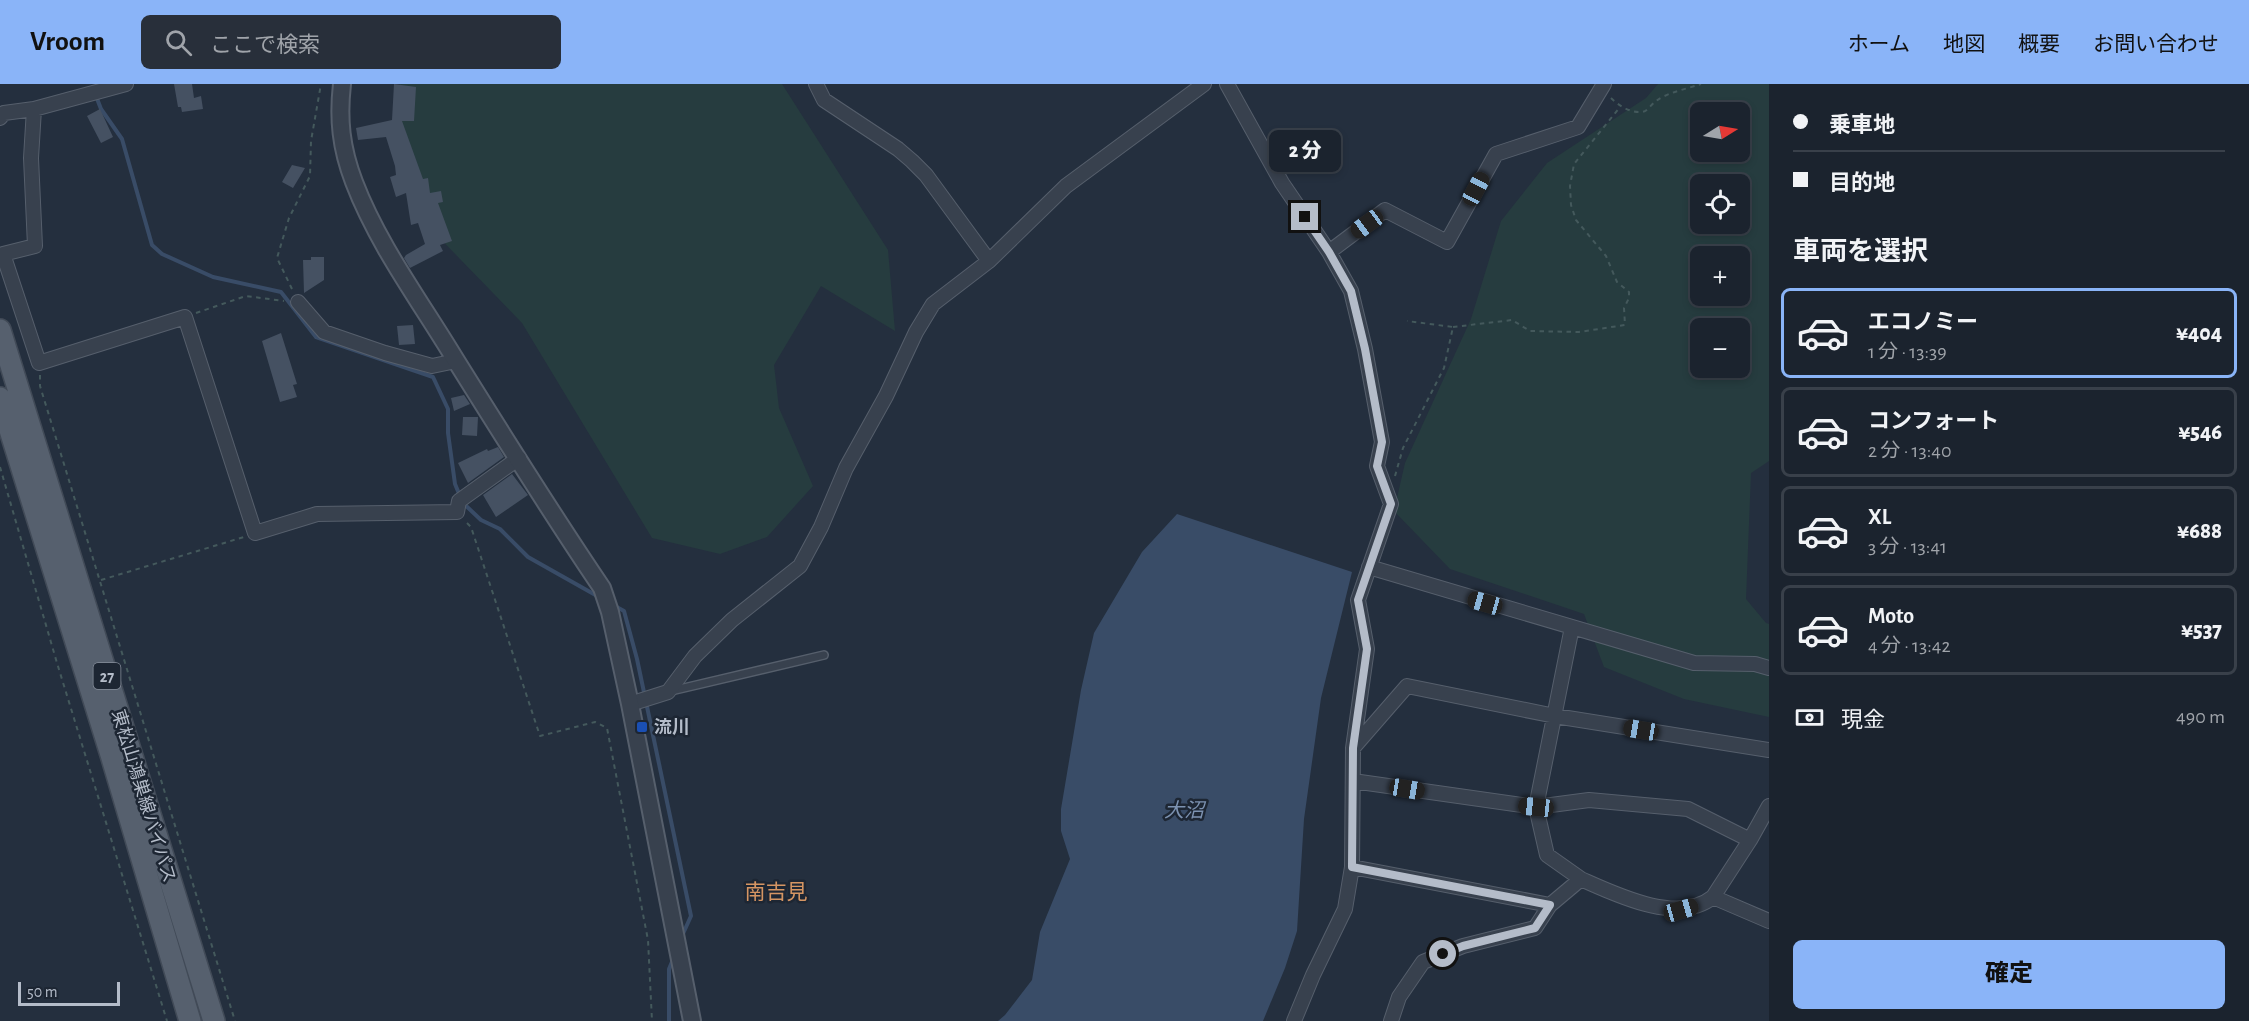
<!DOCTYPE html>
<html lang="ja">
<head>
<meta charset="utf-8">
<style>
  body { margin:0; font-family:"Alegreya Sans","Noto Sans JP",sans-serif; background:#282f3a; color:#f1f3f6; height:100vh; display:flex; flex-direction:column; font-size:22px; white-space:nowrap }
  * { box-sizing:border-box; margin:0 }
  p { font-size:20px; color:#a0a4aa }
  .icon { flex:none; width:33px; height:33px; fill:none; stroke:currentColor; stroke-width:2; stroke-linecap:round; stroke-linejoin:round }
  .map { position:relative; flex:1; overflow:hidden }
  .side { display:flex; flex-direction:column; background:#1b232e; width:480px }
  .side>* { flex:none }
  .top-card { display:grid; align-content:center; height:132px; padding:0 24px; background:#1b232e }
  .needle { width:39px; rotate:79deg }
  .controls { position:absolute; left:1690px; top:18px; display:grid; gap:12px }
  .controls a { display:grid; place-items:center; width:60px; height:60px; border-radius:9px; background:#1b232e; box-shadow:0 3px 9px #0003,0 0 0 2px #39404a; font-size:30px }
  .scale { position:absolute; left:18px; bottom:15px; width:102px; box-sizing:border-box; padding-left:6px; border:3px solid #b4bcc9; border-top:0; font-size:16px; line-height:21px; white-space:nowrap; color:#b4bcc9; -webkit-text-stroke:4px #1d2633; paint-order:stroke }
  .end { position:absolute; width:27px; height:27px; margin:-14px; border:8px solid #b4bcc9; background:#111; box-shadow:0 0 0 3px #111 }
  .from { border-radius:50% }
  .bubble { position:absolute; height:42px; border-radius:9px; background:#1b232e; box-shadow:0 3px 9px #0003,0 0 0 2px #39404a; font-size:20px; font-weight:800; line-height:42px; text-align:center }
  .car { position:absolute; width:18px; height:36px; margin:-18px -9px; border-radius:8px; box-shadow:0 0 4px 2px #0007; background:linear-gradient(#222 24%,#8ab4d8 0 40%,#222 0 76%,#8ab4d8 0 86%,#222 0) }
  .top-card b { display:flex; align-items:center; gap:21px; height:57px; font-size:22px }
  .top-card b+b { border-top:2px solid #39404a }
  .top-card i { width:15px; height:15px; background:#f1f3f6 }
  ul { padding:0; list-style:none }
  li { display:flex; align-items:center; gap:18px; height:90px; margin:0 12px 9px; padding:0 12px; border:3px solid #39404a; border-radius:9px }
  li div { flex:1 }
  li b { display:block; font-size:22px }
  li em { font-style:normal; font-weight:800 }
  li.on { border-color:#8ab4f8 }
  li>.icon { width:54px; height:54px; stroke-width:1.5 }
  h2 { padding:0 24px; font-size:27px; line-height:72px }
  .pay { display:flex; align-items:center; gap:15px; height:66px; padding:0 24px; font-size:22px }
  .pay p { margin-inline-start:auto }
  .primary-button { display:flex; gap:12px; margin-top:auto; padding:12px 24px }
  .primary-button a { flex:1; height:69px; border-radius:9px; background:#8ab4f8; color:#111; font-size:24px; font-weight:800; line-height:69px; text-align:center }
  header { display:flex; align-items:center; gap:36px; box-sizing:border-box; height:84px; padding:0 30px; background:#8ab4f8; color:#111 }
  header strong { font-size:28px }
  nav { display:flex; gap:33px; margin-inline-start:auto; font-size:21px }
  .search { width:420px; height:54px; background:#282f3a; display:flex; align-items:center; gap:15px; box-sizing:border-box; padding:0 21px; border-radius:9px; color:#a0a4aa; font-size:22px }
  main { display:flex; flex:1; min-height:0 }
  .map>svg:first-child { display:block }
  .green { fill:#263c3f; fill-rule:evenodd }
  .water { fill:#394c67 }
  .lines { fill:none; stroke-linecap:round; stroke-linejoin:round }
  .stream { stroke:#394c67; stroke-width:4 }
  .building { fill:#455162 }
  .service-casing { stroke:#565f6c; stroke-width:10 }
  .minor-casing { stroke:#565f6c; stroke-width:16 }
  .tertiary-casing { stroke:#565f6c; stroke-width:20 }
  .primary-casing { stroke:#414a57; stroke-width:24 }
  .path { stroke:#44595c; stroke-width:2; stroke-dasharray:4.5 4.5; stroke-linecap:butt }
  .service { stroke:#38414e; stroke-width:7 }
  .minor { stroke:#38414e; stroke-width:14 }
  .tertiary { stroke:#38414e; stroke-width:16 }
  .primary { stroke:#56606e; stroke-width:21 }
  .route { stroke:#b4bcc9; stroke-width:8 }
  .transit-dot { fill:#1a4fb4; stroke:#1d2633; stroke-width:2 }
  .labels { text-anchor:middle; stroke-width:5; stroke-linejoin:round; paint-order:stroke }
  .shield { fill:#1d2633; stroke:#878f9c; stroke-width:1.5 }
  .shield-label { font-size:16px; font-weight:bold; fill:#b4bcc9 }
  .poi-label { font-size:18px; font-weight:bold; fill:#b4bcc9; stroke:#1d2633; text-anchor:start }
  .street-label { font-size:18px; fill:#b4bcc9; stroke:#1d2633 }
  .water-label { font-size:20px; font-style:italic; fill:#7c92b1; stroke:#1d2633 }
  .quarter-label { font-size:21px; fill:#d59563; stroke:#1d2633 }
</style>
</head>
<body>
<header>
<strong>Vroom</strong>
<div class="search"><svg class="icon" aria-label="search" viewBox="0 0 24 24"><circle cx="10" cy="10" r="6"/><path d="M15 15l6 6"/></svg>ここで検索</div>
<nav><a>ホーム</a><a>地図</a><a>概要</a><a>お問い合わせ</a></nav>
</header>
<main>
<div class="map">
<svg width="1769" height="937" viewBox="0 0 1769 937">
  <rect width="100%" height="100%" fill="#242f3e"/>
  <!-- green -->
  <path class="green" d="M400,0h382l106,166 7,81 -74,-45 -47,79 5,43 34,78 -46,51 -47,17 -68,-16 -130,-215 -94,-97 -31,-96z
    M1658,0h111v377l-18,12 -5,126 20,24 3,1v93l-85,-18 -80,-32 -20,-53 -134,-45 -56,-58 11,-48 66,-144 30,-98 46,-58 99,-65zM1701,28h39v40h-39zM1701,100h39v40h-39zM1701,172h39v40h-39zM1701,244h39v40h-39z"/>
  <!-- water -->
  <path class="water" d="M1177,430l175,58 -31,126 -17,121 -7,112 -12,37 -22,53h-265l7,-6 27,-35 8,-48 30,-73 -9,-28v-22l20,-119 13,-57 48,-81z"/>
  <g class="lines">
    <!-- stream -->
    <path class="stream" d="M96,12l5,13 21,30 30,106 10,9 51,23 68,15 35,45 117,40 15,32v24l7,51 5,12
      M463,419l18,17 19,9 28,28 71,40
      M613,521l11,6 13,48 54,257 -9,20
      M669,937v-52l5,-12"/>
  </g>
  <!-- building -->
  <path class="building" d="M174,0h18l2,14 7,-2 2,13 -21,3 -1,-5h-3z
    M394,0l22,3 -2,34h-12l21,58 5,-1 2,15 11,-2 2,11 -5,1 14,38 -12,4 3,6 -33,17 -6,-10 2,-3 19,-11 -7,-21 -7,2 -5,-32 -10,4 -6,-20 6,-2 -1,-9 -9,-29 -28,3 -2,-12 36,-8z
    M100,25l13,28 -12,6 -14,-27z
    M292,81l13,3 -12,20 -11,-6z
    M311,173h13v23l-20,13 -1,-33h8z
    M413,241l2,19 -16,1 -2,-19z
    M281,249l16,51 -4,1 4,12 -17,5 -18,-61z
    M464,311l6,9 -16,7 -3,-13z
    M463,333h15l-1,19 -15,-1z
    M498,363l6,10 -36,26 -10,-20 29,-14 1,2z
    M512,390l16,21 -32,22 -13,-22z"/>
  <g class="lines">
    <!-- service casing -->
    <g class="service-casing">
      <path id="service" d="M671,607l153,-36"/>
    </g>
    <!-- minor casing -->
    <g class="minor-casing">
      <path id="minor" d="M126,0l-92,25 -3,49 4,88 -32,8 36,109 146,-46 70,216 62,-19 140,-2 2,-11 60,-43
        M816,0l8,16 74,49 14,12 14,14 63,86
        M1227,0l55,99 47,69 22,39 14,58 17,93 -5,24 14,38 -33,96 9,49 -14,99 -1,119 -7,42 -32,66 -19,46
        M0,34l4,-5 30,-4
        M1329,168l56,-42 62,32 49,-88 82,-27 26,-43
        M298,218l26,30 61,21 47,13 24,-5
        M1369,483l325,96 61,1 14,4
        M1572,543l-36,180 11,48 34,24
        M630,620l38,-12 27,-36 37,-36 68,-54 21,-39 25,-59 40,-72 30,-64 17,-28 56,-43 77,-75 138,-102
        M1353,664l54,-62 148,30 214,34
        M1353,697l183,26 53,-7 99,9 62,31
        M1352,783l198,38 31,-26c36,16 97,46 132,18l37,-57 19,-34
        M1713,813l56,24
        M1391,937l8,-24 24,-35 40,-16 72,-18 15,-23"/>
    </g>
    <!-- tertiary casing -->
    <g class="tertiary-casing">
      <path id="tertiary" d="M342,0c-4,35 -1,64 12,98 24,63 66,119 101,177 48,77 96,154 147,229l8,24 20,92 62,317"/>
    </g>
    <!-- primary casing -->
    <g class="primary-casing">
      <path id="primary" d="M0,246l214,691
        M0,314l112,360 78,263"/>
    </g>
    <!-- path -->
    <path class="path" d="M1611,14c7,7 19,15 30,14 7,0 10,-8 15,-11 12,-9 31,-12 45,-17
      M292,205l-15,-31 12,-40 21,-42 1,-35 10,-57
      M196,229l50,-17 38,5
      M1453,243l59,-7 18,11 49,1 46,-7 -1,-17 5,-10v-6l-12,-10 -11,-26 -30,-36 -5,-15 -1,-19 4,-22 46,-57
      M40,291v11l195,635
      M0,383l57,196 110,358
      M1395,392l8,-28 41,-80 9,-41 -46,-6
      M467,439l4,4 69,209 55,-14 12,6 41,212 4,81
      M101,496l143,-43"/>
    <!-- service -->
    <use href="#service" class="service"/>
    <!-- minor -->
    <use href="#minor" class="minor"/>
    <!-- tertiary -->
    <use href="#tertiary" class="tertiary"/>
    <!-- primary -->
    <use href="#primary" class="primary"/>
  </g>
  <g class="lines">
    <!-- route -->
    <path class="route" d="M1305,133l24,35 22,39 14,58 17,93 -5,24 14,38 -33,96 9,49 -14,99 -1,119 198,38 -15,23 -72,18 -20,8"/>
  </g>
  <!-- markers -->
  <rect class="transit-dot" x="636" y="637" width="12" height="12" rx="3"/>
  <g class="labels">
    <!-- shield labels -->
    <rect class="shield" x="93.5" y="579" width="27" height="26" rx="4.5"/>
    <g class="shield-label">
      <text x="107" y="598">27</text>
    </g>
    <!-- poi labels -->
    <g class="poi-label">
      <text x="654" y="649">流川</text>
    </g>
    <!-- street labels -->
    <g class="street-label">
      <text transform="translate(144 712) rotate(73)" y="6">東松山鴻巣線バイパス</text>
    </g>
    <!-- water labels -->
    <g class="water-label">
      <text x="1184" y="733">大沼</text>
    </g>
    <!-- quarter labels -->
    <g class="quarter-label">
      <text x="776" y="815">南吉見</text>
    </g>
  </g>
</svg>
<div class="controls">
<a><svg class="needle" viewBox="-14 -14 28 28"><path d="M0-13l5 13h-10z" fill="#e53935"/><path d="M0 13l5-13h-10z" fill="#a0a4aa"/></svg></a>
<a><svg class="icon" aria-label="locate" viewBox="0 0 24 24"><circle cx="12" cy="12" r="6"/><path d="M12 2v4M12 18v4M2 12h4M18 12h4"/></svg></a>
<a>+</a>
<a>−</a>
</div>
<div class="scale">50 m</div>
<i class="end from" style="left:1443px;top:870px"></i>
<i class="end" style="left:1305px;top:133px"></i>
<div class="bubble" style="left:1269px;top:46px;width:72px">2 分</div>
<i class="car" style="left:1476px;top:105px;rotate:28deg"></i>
<i class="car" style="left:1367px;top:140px;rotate:234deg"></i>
<i class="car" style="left:1485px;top:519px;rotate:286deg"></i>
<i class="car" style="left:1641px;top:646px;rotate:279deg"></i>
<i class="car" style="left:1407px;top:705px;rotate:99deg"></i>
<i class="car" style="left:1536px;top:723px;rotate:276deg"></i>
<i class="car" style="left:1681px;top:826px;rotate:74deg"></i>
</div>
<section class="side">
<div class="top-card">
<b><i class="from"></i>乗車地</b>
<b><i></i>目的地</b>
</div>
<h2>車両を選択</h2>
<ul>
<li class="on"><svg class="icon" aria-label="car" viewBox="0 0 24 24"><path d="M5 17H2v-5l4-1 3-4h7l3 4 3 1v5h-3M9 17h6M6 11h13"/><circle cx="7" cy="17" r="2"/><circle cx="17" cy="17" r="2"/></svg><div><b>エコノミー</b><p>1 分 · 13:39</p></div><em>¥404</em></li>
<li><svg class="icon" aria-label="car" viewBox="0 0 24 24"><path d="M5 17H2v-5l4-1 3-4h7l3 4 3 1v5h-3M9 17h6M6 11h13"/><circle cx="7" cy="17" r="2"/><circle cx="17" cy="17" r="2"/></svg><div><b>コンフォート</b><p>2 分 · 13:40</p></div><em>¥546</em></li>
<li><svg class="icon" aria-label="car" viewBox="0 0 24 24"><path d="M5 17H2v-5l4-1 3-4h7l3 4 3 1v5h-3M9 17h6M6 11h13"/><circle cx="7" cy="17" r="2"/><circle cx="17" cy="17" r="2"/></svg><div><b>XL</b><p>3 分 · 13:41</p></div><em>¥688</em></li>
<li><svg class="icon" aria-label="car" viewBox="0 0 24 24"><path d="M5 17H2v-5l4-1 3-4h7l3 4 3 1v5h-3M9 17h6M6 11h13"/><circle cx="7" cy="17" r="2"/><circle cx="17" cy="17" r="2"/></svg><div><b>Moto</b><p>4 分 · 13:42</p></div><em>¥537</em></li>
</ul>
<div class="pay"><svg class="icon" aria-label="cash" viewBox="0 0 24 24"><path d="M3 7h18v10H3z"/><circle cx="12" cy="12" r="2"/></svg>現金<p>490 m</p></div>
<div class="primary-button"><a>確定</a></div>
</section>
</main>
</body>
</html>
